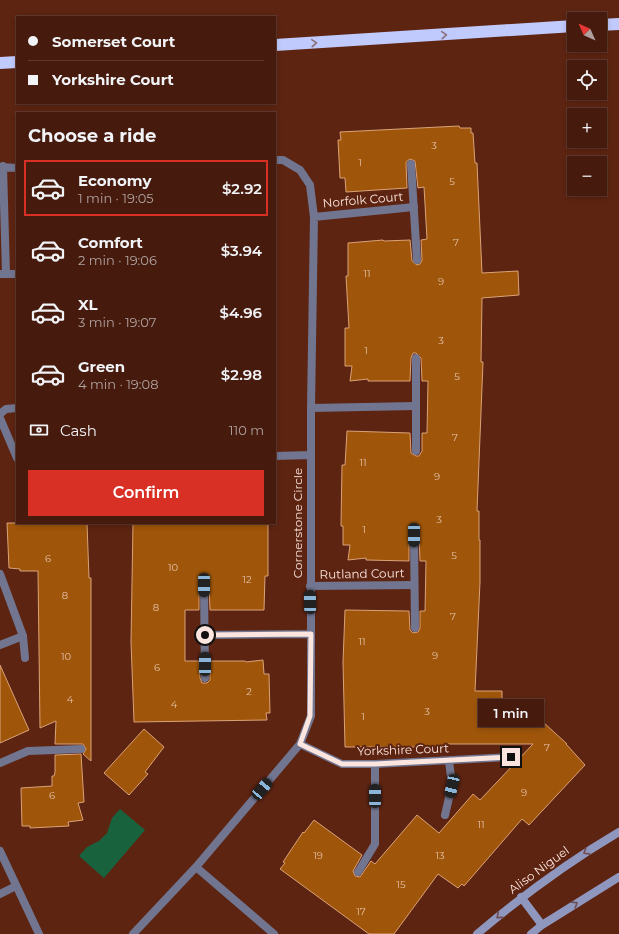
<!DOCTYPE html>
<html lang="en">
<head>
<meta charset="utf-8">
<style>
  body { margin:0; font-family:Montserrat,sans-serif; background:#50281c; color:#f1f3f6; height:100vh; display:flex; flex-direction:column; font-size:15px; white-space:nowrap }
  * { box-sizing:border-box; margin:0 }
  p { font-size:13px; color:#b0a19e }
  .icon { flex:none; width:22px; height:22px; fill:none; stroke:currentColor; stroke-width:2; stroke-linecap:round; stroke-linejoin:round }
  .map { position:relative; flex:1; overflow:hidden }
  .side { position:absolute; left:16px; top:112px; width:260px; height:412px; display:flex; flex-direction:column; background:#461b0e; border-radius:0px; box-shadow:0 2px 6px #0003,0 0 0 1px #5e392e }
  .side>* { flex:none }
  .banner { position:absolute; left:16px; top:16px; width:260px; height:88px; border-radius:0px; box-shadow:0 2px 6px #0003,0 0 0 1px #5e392e; display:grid; align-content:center; height:88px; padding:0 12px; background:#461b0e }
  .needle { width:26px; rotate:315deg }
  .buttons { position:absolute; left:567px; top:12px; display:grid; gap:8px }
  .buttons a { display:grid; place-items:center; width:40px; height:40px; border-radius:0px; background:#461b0e; box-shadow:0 2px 6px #0003,0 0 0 1px #5e392e; font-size:20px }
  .end { position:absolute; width:18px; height:18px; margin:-9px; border:5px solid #fce5de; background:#111; box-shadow:0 0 0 2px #111 }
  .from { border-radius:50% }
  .bubble { position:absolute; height:28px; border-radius:0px; background:#461b0e; box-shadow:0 2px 6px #0003,0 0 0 1px #5e392e; font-size:13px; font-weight:600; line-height:28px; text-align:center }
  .car { position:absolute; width:12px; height:24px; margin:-12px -6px; border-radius:5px; box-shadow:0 0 3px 1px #0007; background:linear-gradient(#222 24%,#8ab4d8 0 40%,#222 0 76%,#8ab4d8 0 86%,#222 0) }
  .banner b { display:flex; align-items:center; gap:14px; height:38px; font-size:15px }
  .banner b+b { border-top:1px solid #5e392e }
  .banner i { width:10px; height:10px; background:#f1f3f6 }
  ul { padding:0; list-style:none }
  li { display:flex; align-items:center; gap:12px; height:56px; margin:0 8px 6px; padding:0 4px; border:2px solid transparent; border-radius:0px }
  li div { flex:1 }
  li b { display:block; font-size:15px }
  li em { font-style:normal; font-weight:600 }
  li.selected { border-color:#d93025 }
  li>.icon { width:36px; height:36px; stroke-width:1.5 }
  h2 { padding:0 12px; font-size:18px; line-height:48px }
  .pay { display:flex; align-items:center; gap:10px; height:44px; padding:0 12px; font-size:15px }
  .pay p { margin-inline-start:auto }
  .button { display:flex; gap:8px; margin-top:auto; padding:8px 12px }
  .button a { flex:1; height:46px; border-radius:0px; background:#d93025; color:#fff; font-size:16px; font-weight:600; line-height:46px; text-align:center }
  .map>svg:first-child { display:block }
  .water { fill:#18623e }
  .building { fill:#9f560a; stroke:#dba278 }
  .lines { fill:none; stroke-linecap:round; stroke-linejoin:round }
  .lane { stroke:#71758f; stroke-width:8 }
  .street { stroke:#71758f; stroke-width:8 }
  .secondary { stroke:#9097bf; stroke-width:8 }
  .highway { stroke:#c1cafc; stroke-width:12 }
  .oneway { stroke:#8a6f7b }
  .oneway2 { stroke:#6f4c4f }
  .route { stroke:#fce5de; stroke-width:5 }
  .labels { text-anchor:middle; stroke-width:4; stroke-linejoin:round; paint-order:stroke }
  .number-label { font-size:10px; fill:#e5c1a9 }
  .street-label { font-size:12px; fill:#fce5de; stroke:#5d2412 }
</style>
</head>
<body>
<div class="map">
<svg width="619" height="934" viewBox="0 0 619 934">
  <rect width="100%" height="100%" fill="#5d2412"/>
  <!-- water -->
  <path class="water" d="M120,809l25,21 -41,48 -25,-22 8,-9 12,-6 8,-8 5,-15z"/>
  <!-- building -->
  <path class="building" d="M459,126l1,2h11v5h2l2,30h2l5,110 36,-2 1,24 -37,3 -1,64h2l-6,149h2v29h1v42l-5,109h27v11l25,14 4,-5 36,33h-1l19,21 -56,60 -7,-6 -58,67 -2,-2 -4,4 -20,-14 -44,60h-25l-89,-65 5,-6 -2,-1 20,-30 1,1 10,-13 48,35 -9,16 2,5 5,1 11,-16 4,3 42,-49 22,18 34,-39 7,6 53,-56h-85v3h-103l-2,-85 2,-52 64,1 1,19 3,3 5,-1 2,-4v-17h5l1,-50h-6l-1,-26 -5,-5 -3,1 -2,4v26l-43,-1v-2l-18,2 2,-15h-7v-19h-2l1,-61h3l2,-34 63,2 1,20 5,3h3l3,-5v-18h5l1,-52h-6l-1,-23 -5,-5h-3l-2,5 -1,23h-42v-2l-18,2 2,-15h-7v-38h4l-3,-52h2v-33l35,-3 1,1 26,-1 2,21 5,4 3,-1 2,-4 -1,-20 6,-1 -3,-52 -6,1 -3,-27 -5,-2 -4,3 1,26 -61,4 -1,-14h-5l-2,-38h3l-1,-8z
    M7,523h80l2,55h2v183l-8,-7 3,-5 -3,-5h-28l1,-23 -16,7 -2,-157h-18v-2l-11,-1z
    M133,523h135v53h-3l-1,34h-54l-1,-25 -5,-5 -3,1 -2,4v25h-14v51h14l1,17 2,5h5l3,-3v-19h35l1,1 17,-2 1,14h5l1,39h-4l1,7 -133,2 -3,-80z
    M0,665l29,65 -29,13z
    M144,729l20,18 -19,25 3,2 -19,21 -25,-22z
    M81,754l3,48 -6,1 5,17 -15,2 1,4 -39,2v-2h-8l-1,-38 31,-2v-10h2l1,-4v-17z"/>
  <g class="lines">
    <!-- lane -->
    <path class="lane" d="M411,164l6,96
      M0,274h17
      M416,358v93
      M0,414l6,-5 11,-1
      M0,418l17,40
      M414,535l1,93
      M0,574l23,62 2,22
      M204,585l1,93
      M445,815l7,-30 -3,-24
      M358,872l17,-28v-80"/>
    <!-- street -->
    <path class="street" d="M3,166l3,108
      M0,167l17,1
      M314,217l100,-10
      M311,408l105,-2
      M275,456l35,-1
      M310,586l104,-1
      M205,635l106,-1
      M0,645l23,-9
      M300,744l42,20h33l136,-7
      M0,763l28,-12 53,-2
      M0,851l39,83
      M196,867l78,67
      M0,894l16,-8
      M133,934l63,-67 104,-123 11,-28v-308l3,-191 -4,-32 -10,-15 -17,-10h-8"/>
    <!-- secondary -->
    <path class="secondary" d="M521,897l21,28
      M477,934c45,-38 91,-72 142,-102
      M531,934l11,-9 77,-48"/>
    <!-- highway -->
    <path class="highway" d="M600,25l19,-1
      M275,45l299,-19
      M0,63l17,-1"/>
  </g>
  <!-- one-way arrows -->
  <defs><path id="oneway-chevron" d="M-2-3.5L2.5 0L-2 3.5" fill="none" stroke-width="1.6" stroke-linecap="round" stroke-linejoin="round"/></defs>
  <g class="oneway">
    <use href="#oneway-chevron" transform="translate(444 35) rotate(-4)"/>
    <use href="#oneway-chevron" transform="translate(314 43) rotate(-4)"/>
  </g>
  <g class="oneway2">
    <use href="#oneway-chevron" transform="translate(586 852) rotate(148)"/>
    <use href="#oneway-chevron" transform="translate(575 904) rotate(-32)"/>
    <use href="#oneway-chevron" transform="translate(499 916) rotate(140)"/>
  </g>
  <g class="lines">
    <!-- route -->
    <path class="route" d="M205,635l106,-1 -1,82 -10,28 42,20h33l136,-7"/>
  </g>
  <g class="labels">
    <!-- number labels -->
    <g class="number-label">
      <text x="434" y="149">3</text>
      <text x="360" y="166">1</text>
      <text x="452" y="185">5</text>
      <text x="456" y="246">7</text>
      <text x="367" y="277">11</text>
      <text x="441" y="285">9</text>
      <text x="441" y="344">3</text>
      <text x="366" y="354">1</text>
      <text x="457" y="380">5</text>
      <text x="455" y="441">7</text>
      <text x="363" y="466">11</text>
      <text x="437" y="480">9</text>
      <text x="439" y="523">3</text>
      <text x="364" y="533">1</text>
      <text x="454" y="559">5</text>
      <text x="48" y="562">6</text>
      <text x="173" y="571">10</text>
      <text x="247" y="583">12</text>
      <text x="65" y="599">8</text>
      <text x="156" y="611">8</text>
      <text x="453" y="620">7</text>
      <text x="362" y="645">11</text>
      <text x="435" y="659">9</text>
      <text x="66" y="660">10</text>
      <text x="157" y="671">6</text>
      <text x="249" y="695">2</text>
      <text x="70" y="703">4</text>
      <text x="174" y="708">4</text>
      <text x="427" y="715">3</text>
      <text x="363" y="720">1</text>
      <text x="547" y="751">7</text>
      <text x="524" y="796">9</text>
      <text x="52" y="799">6</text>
      <text x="481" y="828">11</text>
      <text x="318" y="859">19</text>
      <text x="440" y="859">13</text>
      <text x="401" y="888">15</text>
      <text x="361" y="915">17</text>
    </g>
    <!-- street labels -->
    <g class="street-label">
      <text transform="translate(363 200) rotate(-5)" y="4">Norfolk Court</text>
      <text transform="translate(298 523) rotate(-90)" y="4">Cornerstone Circle</text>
      <text transform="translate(362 574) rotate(-1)" y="4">Rutland Court</text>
      <text transform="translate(403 750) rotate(-2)" y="4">Yorkshire Court</text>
      <text transform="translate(539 870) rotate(-36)" y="4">Aliso Niguel</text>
    </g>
  </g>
</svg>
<div class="buttons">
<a><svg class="needle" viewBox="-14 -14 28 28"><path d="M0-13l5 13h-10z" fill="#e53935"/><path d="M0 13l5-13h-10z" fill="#b0a19e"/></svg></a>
<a><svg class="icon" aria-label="locate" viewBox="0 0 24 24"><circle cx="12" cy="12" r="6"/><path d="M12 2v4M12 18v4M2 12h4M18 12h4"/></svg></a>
<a>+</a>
<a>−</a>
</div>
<i class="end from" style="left:205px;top:635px"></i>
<i class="end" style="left:511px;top:757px"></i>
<div class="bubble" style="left:478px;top:699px;width:66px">1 min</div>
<i class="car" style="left:414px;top:535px;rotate:180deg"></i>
<i class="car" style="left:204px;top:585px;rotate:180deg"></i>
<i class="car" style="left:310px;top:602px;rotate:359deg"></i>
<i class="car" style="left:205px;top:664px;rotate:0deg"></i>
<i class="car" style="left:452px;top:786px;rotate:193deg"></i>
<i class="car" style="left:262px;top:789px;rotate:40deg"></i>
<i class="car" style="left:375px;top:796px;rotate:0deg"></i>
<div class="banner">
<b><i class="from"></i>Somerset Court</b>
<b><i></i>Yorkshire Court</b>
</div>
<section class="side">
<h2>Choose a ride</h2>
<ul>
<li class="selected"><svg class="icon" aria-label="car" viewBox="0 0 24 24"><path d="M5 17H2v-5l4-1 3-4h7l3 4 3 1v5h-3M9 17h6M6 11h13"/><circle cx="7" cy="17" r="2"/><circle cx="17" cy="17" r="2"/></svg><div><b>Economy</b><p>1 min · 19:05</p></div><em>$2.92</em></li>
<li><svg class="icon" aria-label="car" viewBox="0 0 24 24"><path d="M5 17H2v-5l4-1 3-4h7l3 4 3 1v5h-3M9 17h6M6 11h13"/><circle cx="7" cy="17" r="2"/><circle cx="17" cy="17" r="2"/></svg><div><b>Comfort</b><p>2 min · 19:06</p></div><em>$3.94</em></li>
<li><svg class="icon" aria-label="car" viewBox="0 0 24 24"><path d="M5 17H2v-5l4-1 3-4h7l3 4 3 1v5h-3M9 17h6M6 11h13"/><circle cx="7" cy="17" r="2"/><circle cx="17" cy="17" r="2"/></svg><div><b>XL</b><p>3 min · 19:07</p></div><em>$4.96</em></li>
<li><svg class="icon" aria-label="car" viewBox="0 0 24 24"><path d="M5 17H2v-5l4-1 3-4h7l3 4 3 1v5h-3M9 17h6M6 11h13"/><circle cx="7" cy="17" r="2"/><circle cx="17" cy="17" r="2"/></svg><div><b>Green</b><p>4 min · 19:08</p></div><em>$2.98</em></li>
</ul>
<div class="pay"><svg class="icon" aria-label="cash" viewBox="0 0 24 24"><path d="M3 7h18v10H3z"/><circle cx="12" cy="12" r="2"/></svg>Cash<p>110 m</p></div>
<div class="button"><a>Confirm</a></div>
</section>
</div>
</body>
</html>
